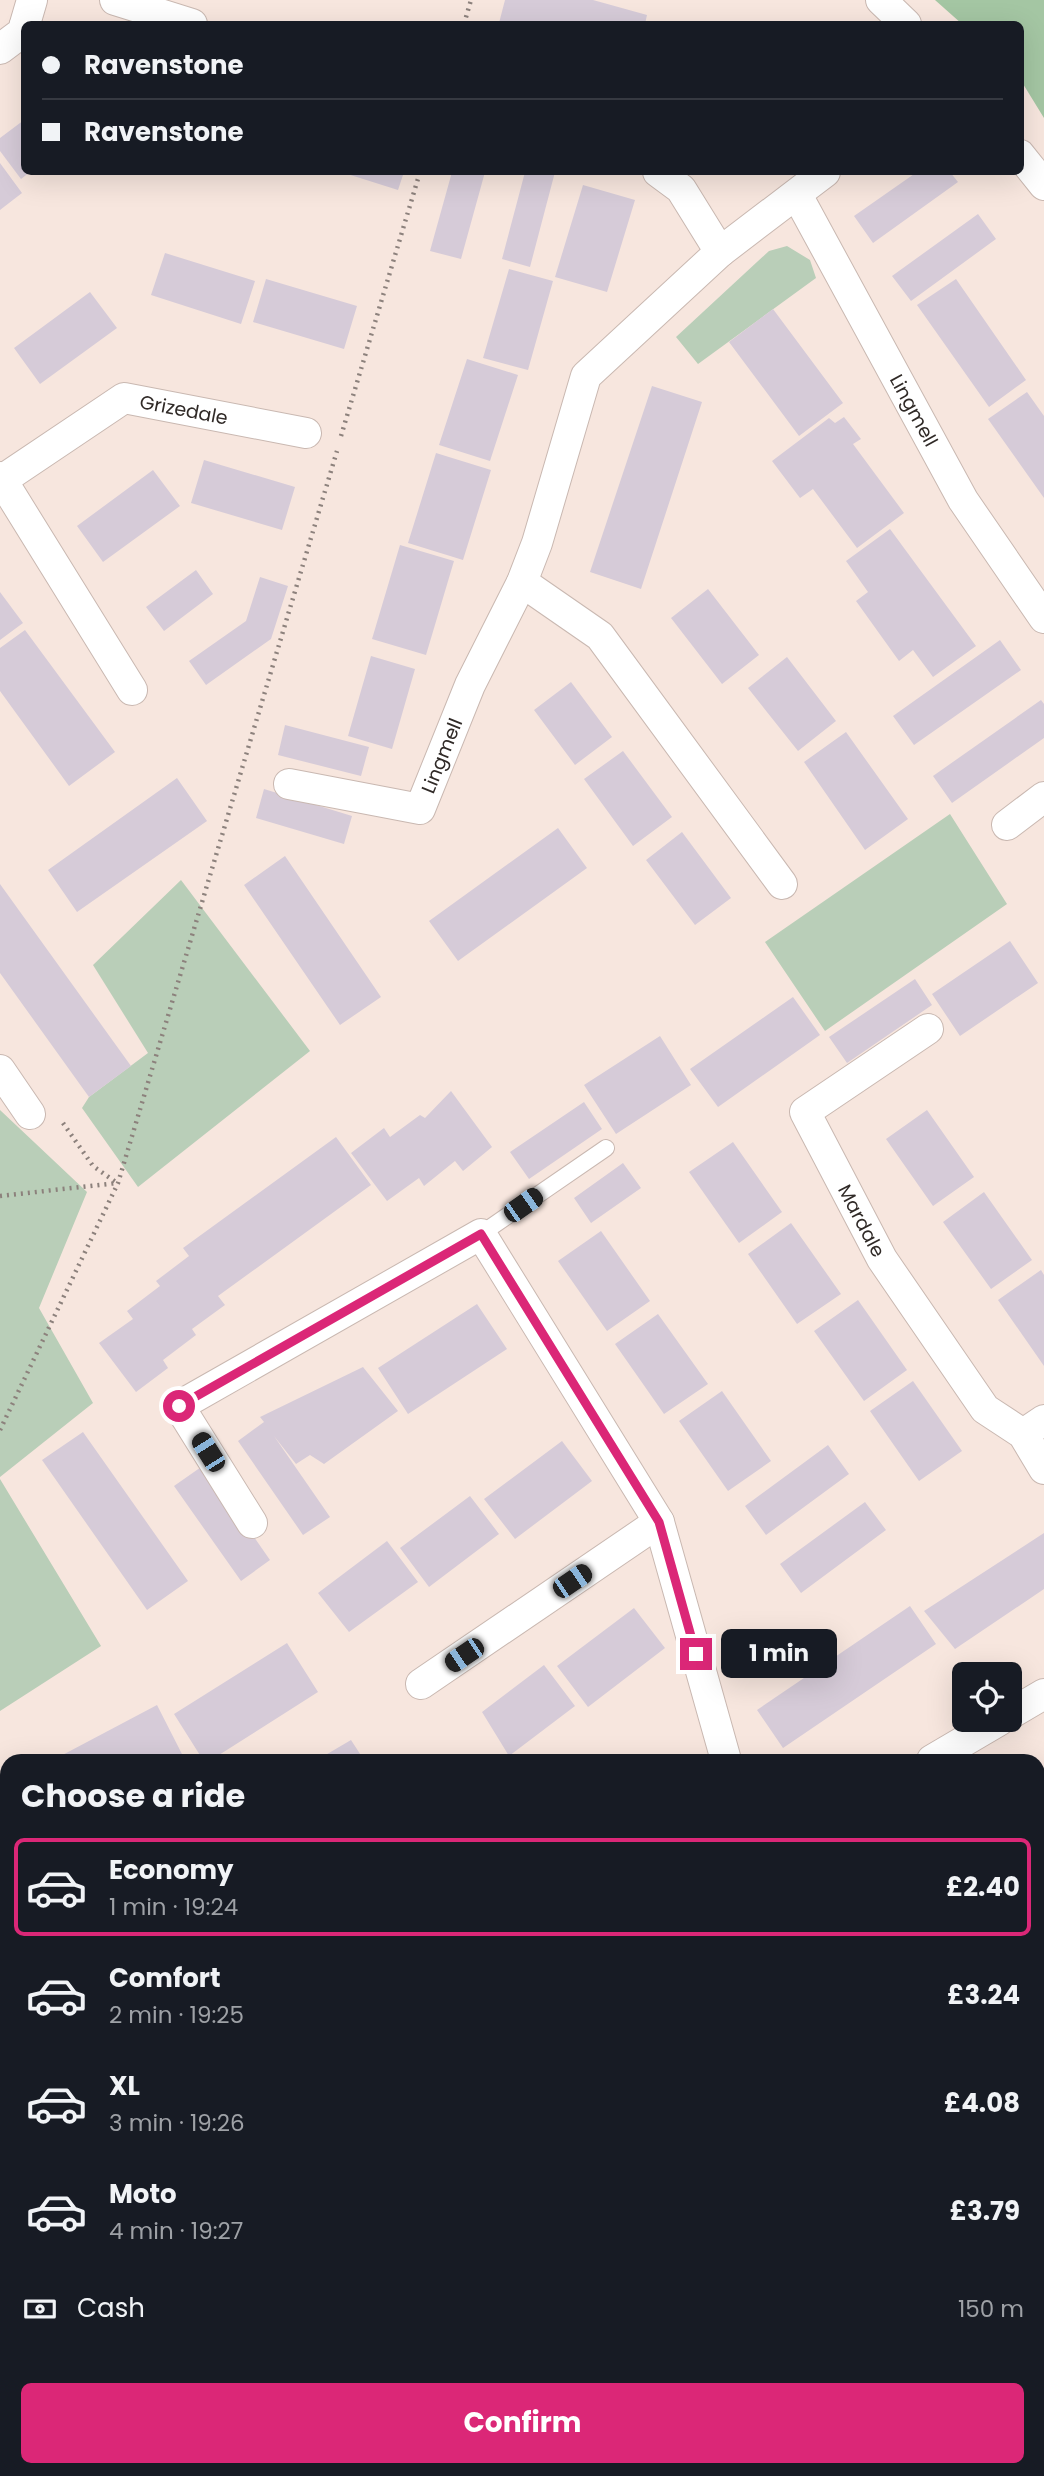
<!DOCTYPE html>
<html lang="en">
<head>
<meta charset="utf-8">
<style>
  body { margin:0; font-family:Poppins,sans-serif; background:#242831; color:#f1f3f6; height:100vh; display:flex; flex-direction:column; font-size:26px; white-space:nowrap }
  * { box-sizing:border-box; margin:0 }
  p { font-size:23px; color:#9ea1a6 }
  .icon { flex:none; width:38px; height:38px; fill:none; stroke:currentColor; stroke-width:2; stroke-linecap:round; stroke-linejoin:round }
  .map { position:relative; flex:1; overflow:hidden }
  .panel { position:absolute; left:0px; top:1754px; width:1045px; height:723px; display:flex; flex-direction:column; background:#171b24; border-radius:21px 21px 0 0; box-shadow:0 7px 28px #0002 }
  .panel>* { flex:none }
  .top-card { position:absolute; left:21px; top:21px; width:1003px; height:154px; border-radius:10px; box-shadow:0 7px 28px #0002; display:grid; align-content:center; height:154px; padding:0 21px; background:#171b24 }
  .buttons { position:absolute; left:952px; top:1662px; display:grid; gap:14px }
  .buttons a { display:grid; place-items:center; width:70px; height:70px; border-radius:10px; background:#171b24; box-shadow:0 7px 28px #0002; font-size:35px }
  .end { position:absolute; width:32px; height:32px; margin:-16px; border:9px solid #db2777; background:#fff; box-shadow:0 0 0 4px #fff }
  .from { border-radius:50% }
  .bubble { position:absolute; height:49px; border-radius:10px; background:#171b24; box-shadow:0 7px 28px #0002; font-size:23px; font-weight:700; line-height:49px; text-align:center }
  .car { position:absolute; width:21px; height:42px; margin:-21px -10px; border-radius:9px; box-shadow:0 0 5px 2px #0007; background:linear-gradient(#222 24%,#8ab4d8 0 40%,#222 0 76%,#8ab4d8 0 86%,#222 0) }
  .top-card b { display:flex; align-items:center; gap:24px; height:66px; font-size:26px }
  .top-card b+b { border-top:2px solid #363941 }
  .top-card i { width:18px; height:18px; background:#f1f3f6 }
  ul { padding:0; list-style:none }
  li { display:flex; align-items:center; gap:21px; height:98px; margin:0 14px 10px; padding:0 7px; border:4px solid transparent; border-radius:10px }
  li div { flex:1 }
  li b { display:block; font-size:26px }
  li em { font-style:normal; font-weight:700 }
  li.on { border-color:#db2777 }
  li>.icon { width:63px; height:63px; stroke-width:1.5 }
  h2 { padding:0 21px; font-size:32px; line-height:84px }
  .pay { display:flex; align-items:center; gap:18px; height:77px; padding:0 21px; font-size:26px }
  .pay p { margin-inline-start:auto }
  .cta { display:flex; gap:14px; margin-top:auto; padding:14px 21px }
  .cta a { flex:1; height:80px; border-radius:10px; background:#db2777; color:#fff; font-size:28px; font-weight:700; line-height:80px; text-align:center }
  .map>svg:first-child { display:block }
  .green { fill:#b9ceb8 }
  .forest { fill:#a4c6a3 }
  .building { fill:#d6cbd8 }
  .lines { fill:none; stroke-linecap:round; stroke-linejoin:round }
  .service-casing { stroke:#c9b8b1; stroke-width:18 }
  .minor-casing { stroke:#c9b8b1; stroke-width:32 }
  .path { stroke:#8c817c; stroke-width:4.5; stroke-dasharray:2 5; stroke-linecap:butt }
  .service { stroke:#fff; stroke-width:16 }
  .minor { stroke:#fff; stroke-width:30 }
  .route { stroke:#db2777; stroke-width:9 }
  .labels { text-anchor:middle; stroke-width:7; stroke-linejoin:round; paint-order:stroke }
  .street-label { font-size:19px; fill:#302a27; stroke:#fff }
</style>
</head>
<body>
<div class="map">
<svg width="1044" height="2476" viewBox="0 0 1044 2476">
  <rect width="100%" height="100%" fill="#f7e6de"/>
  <!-- green -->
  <path class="green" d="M787,246l23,14 6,18 -118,86 -22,-27 93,-86z
    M950,814l57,90 -182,127 -60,-89z
    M181,880l129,171 -172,136 -56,-79 7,-11 59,-44 -55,-88z
    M0,1110l87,82 -48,116 54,95 -93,74z
    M0,1479l101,167 -101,65z"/>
  <!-- forest -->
  <path class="forest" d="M935,0h109v118l-24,-39v-55h-58z"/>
  <!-- building -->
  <path class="building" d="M505,0h88l54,15 -2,9h-140l-6,-1z
    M24,120v52h6l-9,7 -21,-28v-13z
    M0,163l22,30 -22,17z
    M341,172h63l-6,18z
    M452,172h33l-24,87 -31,-8z
    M525,172h30l-25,95 -28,-8z
    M917,172h33l8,10 -85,61 -19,-27z
    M583,185l52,15 -28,92 -52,-15z
    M978,214l18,25 -85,62 -19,-25z
    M165,253l90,28 -14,43 -90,-29z
    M509,269l44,12 -25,89 -45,-12z
    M266,279l91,27 -13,43 -91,-27z
    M956,279l70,101 -37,27 -72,-102z
    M90,292l27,36 -77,56 -26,-36z
    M773,309l70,94 -44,33 -70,-94z
    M467,359l51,16 -28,86 -51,-16z
    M652,386l50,16 -61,187 -51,-17z
    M1027,392l17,24v82l-56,-79z
    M844,417l17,22 -8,5 51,69 -47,35 -44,-59 -13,9 -28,-37 57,-43 6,5z
    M436,453l55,17 -28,90 -55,-17z
    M204,460l91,27 -13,43 -91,-27z
    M153,470l27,36 -77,56 -26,-36z
    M890,529l86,117 -43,31 -20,-27 -14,11 -43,-60 12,-9 -22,-31z
    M400,545l54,16 -28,94 -54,-16z
    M196,570l17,24 -49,37 -18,-24z
    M260,577l28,9 -17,53 -65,46 -17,-24 57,-40z
    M708,589l51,66 -37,29 -51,-66z
    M0,592l23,31 -23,17z
    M25,630l90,122 -46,34 -69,-95v-43z
    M1000,640l21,30 -107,75 -21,-29z
    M371,656l44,13 -23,80 -44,-13z
    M787,657l49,64 -38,30 -50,-63z
    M571,682l41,55 -37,28 -41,-55z
    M1041,700l3,4v34l-92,65 -19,-27z
    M285,725l84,22 -8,29 -83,-21z
    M846,732l62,87 -43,31 -61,-88z
    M623,751l49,66 -39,29 -49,-67z
    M177,778l30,43 -130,91 -29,-42z
    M264,789l88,27 -8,28 -88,-26z
    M558,828l29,40 -129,93 -29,-40z
    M682,832l49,66 -36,27 -49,-65z
    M285,856l96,141 -41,28 -96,-140z
    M0,884l131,182 -42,31 -89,-124z
    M1010,941l28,42 -78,53 -28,-42z
    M915,979l17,26 -85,58 -18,-26z
    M793,997l27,38 -102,72 -28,-38z
    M660,1036l31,49 -75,49 -32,-49z
    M451,1091l41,56 -29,24 -8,-10 -31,25 -5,-8 -32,23 -36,-48 33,-25 6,9 30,-22 5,3z
    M584,1102l18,27 -73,50 -19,-27z
    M927,1110l47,67 -41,29 -47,-67z
    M336,1137l35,48 -153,111 7,9 -33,24 4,6 -33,25 5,8 -32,24 -37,-49 34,-24 -6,-8 33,-25 -4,-5 33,-25 -6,-8z
    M733,1142l49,70 -43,31 -50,-71z
    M623,1163l18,25 -50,35 -17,-25z
    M984,1192l48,68 -41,29 -48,-67z
    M791,1223l50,71 -44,30 -49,-70z
    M601,1231l49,70 -43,30 -49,-70z
    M1041,1270l3,5v91l-46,-66z
    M858,1300l49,70 -43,31 -50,-70z
    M477,1304l30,45 -99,65 -30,-46z
    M658,1314l50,70 -44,30 -49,-70z
    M363,1367l35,44 -74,53 -14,-9 -14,9 -22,-28 56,81 -27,18 -65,-94 26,-19 -4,-5z
    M913,1381l49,70 -43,30 -49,-70z
    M722,1391l49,70 -43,30 -49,-70z
    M83,1432l105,149 -41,29 -105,-150z
    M562,1441l30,40 -77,58 -31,-40z
    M828,1445l21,29 -83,61 -21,-29z
    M204,1465l66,95 -29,21 -67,-95z
    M470,1496l29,38 -70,53 -29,-39z
    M865,1502l21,28 -85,63 -21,-29z
    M1044,1533v56l-89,60 -31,-38z
    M387,1541l31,41 -69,50 -31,-39z
    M910,1606l26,38 -153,104 -26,-38z
    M634,1608l31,40 -77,59 -31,-41z
    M287,1643l31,49 -107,68h-8l-29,-46z
    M544,1665l31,41 -66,50 -27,-44z
    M157,1705l27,53 -6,2h-125z
    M351,1740l13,20h-47z
    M7,1785v66l-7,4v-67z
    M3,1989l4,7v150l-7,-12v-143z
    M1038,2055l6,4v73l-6,-4z
    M675,2469h88l-7,4 1,3h-59l-2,-3 -5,3h-12z
    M962,2469h38l11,7h-53z"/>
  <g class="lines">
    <!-- service casing -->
    <g class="service-casing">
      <path id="service" d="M481,1234l125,-86
        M0,2448l7,11
        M13,2469l4,7
        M125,2469l4,7
        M564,2469l4,7"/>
    </g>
    <!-- minor casing -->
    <g class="minor-casing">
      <g id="minor">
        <path d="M115,0l77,24"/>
        <path d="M881,0l25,24"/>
        <path d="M25,24l7,-24"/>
        <path d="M0,49l24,-18v-4"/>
        <path d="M1020,155l24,30"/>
        <path d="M658,172l23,17 39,63"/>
        <path id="s1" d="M797,195l166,305 81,118"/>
        <path d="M0,477l132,213"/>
        <path id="s2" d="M2,480l122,-82 182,35"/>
        <path d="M522,582l78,54 182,248"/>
        <path id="s3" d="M289,784l131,25 50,-124 52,-103 15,-39 49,-167 134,-124 105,-80"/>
        <path d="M1007,825l37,-28"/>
        <path id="s4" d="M928,1029l-123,83 77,147 103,150 38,25 21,35"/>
        <path d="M0,1070l30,44"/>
        <path d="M1023,1434l21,-14"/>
        <path d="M252,1523l-73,-117 302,-172 178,288 67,238"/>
        <path d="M421,1684l238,-162"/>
        <path d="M1010,1714l34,-20"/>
        <path d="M932,1760l68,-40"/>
        <path d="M1038,1877l6,7"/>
        <path d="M1038,1933l6,-10"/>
        <path d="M0,2245l7,10"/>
        <path d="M0,2328l7,-4"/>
        <path d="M1038,2445l6,4"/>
      </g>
    </g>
    <!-- path -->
    <path class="path" d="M464,24l7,-24
      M341,436l79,-264
      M63,1123l30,43 24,17
      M0,1196l117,-13
      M0,1430l118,-247 219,-732
      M207,2469l4,7
      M872,2469l4,7"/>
    <!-- service -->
    <use href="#service" class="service"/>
    <!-- minor -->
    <use href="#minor" class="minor"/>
  </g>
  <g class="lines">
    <!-- route -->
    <path class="route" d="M179,1406l302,-172 178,288 37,132"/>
  </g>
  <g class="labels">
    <!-- street labels -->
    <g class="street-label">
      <text dy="7" stroke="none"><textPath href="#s2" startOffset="208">Grizedale</textPath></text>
      <text dy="7" stroke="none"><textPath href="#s1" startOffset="245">Lingmell</textPath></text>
      <text dy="7" stroke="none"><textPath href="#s3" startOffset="191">Lingmell</textPath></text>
      <text dy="7" stroke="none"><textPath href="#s4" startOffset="271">Mardale</textPath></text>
    </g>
  </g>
</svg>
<div class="buttons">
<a><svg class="icon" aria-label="locate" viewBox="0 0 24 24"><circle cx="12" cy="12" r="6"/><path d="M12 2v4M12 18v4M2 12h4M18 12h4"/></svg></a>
</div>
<i class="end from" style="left:179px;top:1406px"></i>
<i class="end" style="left:696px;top:1654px"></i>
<div class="bubble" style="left:721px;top:1629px;width:116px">1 min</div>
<i class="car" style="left:523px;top:1205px;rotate:55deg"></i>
<i class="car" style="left:208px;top:1452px;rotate:328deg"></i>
<i class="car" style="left:572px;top:1581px;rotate:56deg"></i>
<i class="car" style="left:464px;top:1655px;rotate:236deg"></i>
<div class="top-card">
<b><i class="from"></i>Ravenstone</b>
<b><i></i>Ravenstone</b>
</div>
<section class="panel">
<h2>Choose a ride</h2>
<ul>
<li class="on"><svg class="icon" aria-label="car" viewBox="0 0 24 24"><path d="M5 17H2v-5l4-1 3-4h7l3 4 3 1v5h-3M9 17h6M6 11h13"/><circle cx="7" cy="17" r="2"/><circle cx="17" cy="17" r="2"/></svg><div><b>Economy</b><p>1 min · 19:24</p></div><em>£2.40</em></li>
<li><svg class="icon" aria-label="car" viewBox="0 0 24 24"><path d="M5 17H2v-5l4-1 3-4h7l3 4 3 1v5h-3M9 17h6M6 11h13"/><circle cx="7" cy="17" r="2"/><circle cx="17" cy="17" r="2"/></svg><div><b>Comfort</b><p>2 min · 19:25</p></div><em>£3.24</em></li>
<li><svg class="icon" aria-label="car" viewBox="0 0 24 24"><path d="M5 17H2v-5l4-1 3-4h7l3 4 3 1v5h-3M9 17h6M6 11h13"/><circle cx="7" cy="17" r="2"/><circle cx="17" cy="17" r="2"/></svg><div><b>XL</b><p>3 min · 19:26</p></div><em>£4.08</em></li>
<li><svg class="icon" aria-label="car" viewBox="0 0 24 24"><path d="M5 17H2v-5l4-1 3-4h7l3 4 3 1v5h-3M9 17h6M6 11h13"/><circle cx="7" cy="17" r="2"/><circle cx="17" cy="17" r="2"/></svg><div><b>Moto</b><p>4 min · 19:27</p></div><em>£3.79</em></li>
</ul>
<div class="pay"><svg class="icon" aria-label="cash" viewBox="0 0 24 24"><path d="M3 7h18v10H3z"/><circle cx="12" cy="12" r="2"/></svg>Cash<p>150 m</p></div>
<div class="cta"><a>Confirm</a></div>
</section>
</div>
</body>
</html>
